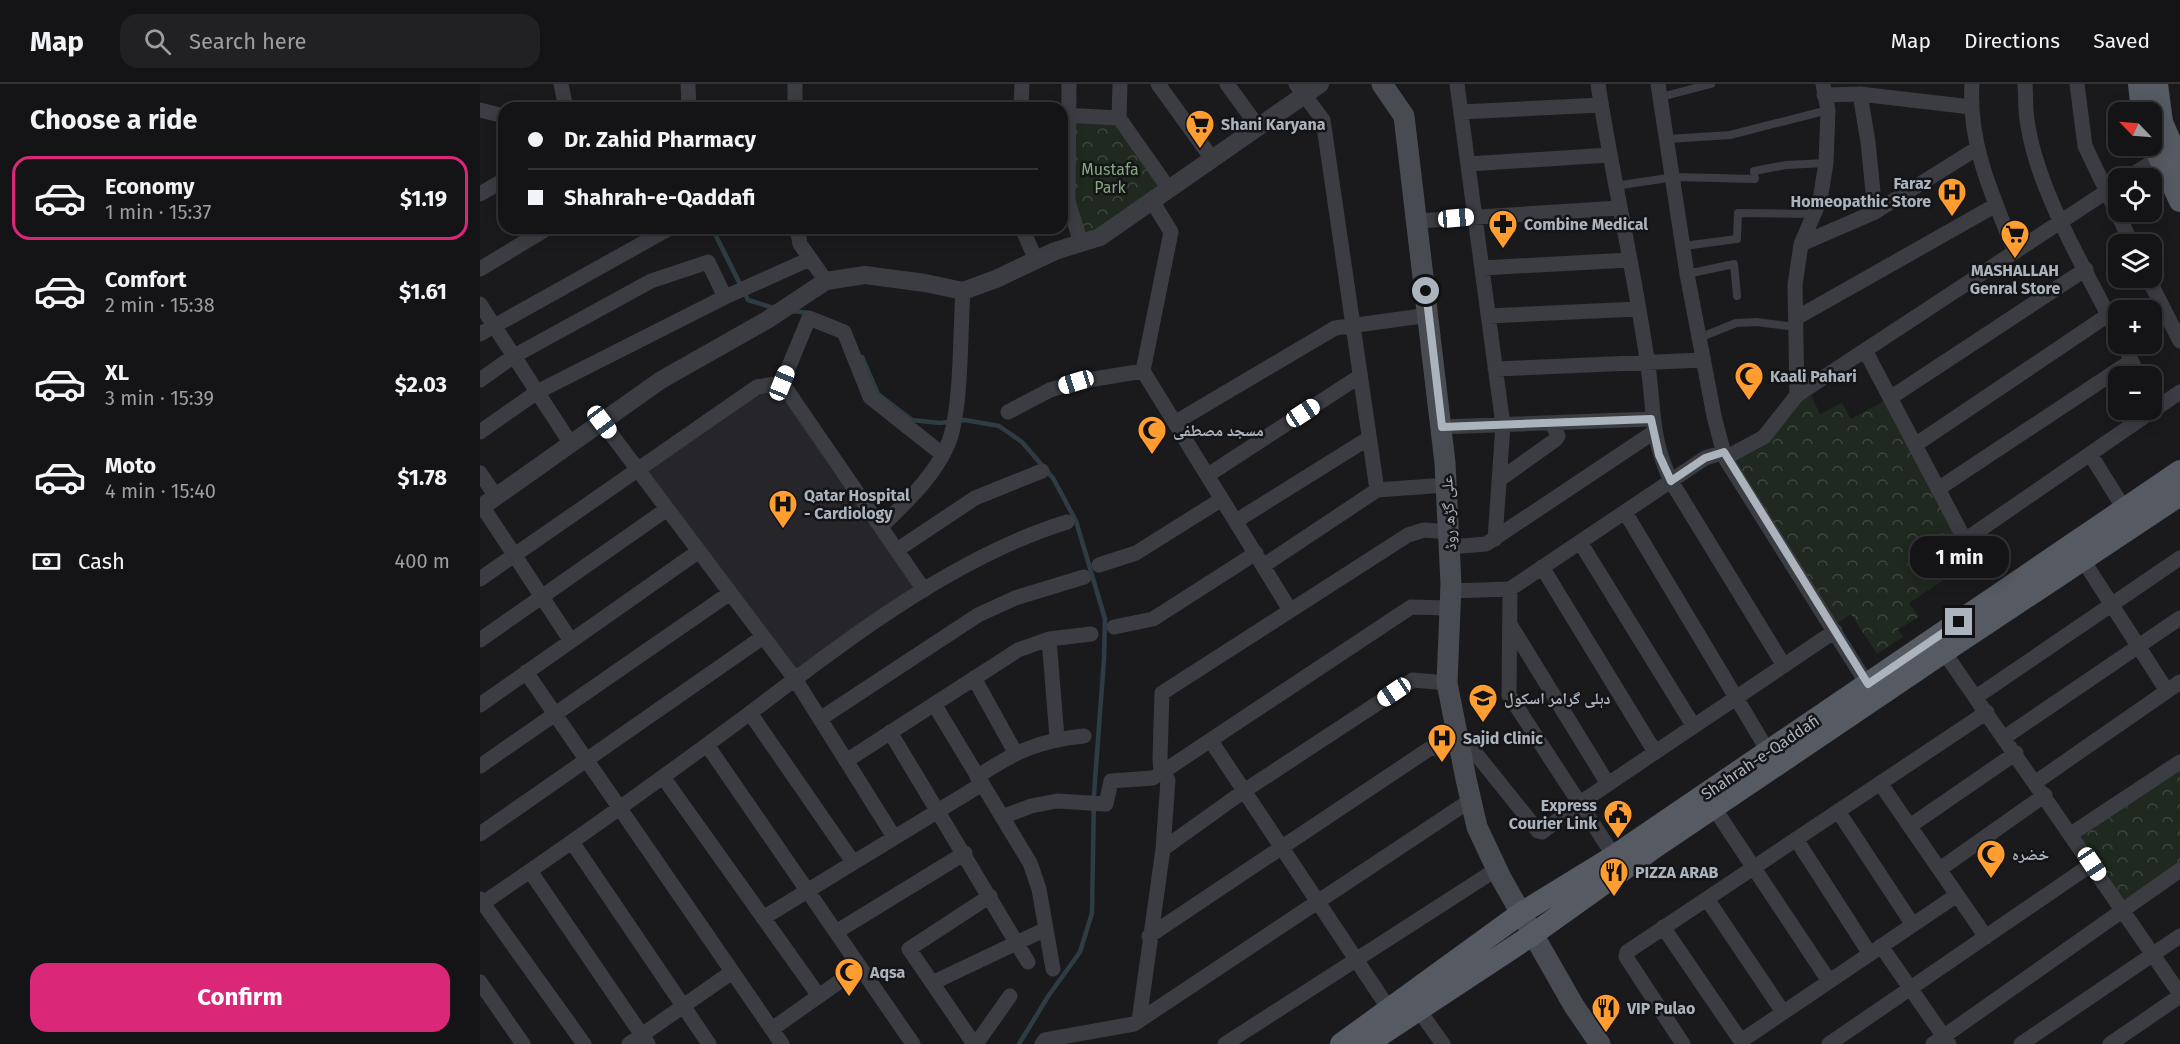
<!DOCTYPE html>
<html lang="en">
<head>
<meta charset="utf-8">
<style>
  body { margin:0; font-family:"Fira Sans","Noto Naskh Arabic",sans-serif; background:#212123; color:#f1f3f6; height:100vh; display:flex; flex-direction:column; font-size:22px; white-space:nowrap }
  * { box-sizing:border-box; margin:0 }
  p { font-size:20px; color:#9d9ea1 }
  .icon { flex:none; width:33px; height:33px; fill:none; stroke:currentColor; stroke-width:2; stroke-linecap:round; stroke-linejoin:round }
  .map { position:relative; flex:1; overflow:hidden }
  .drawer { display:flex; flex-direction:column; background:#141416; width:480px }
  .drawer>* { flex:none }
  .guide { position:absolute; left:18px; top:18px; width:570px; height:132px; border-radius:18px; box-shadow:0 3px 15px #0003,0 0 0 2px #333335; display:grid; align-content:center; height:132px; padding:0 30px; background:#141416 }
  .needle { width:39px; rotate:295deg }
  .controls { position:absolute; left:1628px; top:18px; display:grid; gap:12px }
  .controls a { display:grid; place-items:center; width:54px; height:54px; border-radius:12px; background:#141416; box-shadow:0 3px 15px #0003,0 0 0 2px #333335; font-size:30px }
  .end { position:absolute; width:27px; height:27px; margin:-14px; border:8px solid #abb3bd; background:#111; box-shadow:0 0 0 3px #111 }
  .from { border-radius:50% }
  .bubble { position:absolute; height:42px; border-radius:18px; background:#141416; box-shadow:0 3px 15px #0003,0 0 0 2px #333335; font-size:20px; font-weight:700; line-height:42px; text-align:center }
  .car { position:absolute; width:18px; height:36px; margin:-18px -9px; border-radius:8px; box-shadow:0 0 4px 2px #0007; background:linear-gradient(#fff 24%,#345 0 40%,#fff 0 76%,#345 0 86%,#fff 0) }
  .guide b { display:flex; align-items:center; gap:21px; height:57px; font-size:22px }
  .guide b+b { border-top:2px solid #333335 }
  .guide i { width:15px; height:15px; background:#f1f3f6 }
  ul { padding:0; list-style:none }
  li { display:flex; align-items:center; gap:18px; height:84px; margin:0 12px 9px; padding:0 18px; border:3px solid transparent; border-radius:18px }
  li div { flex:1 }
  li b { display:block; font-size:22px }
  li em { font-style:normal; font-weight:700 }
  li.active { border-color:#db2777 }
  li>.icon { width:54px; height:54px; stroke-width:1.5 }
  h2 { padding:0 30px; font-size:27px; line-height:72px }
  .pay { display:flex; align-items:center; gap:15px; height:66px; padding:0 30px; font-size:22px }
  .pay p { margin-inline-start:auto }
  .button { display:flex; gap:12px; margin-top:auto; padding:12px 30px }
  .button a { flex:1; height:69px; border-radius:18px; background:#db2777; color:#fff; font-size:24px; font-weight:700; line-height:69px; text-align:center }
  header { display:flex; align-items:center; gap:36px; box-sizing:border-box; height:84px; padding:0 30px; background:#141416; border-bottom:2px solid #333335 }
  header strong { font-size:28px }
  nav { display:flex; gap:33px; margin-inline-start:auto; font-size:21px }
  .search { width:420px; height:54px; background:#212123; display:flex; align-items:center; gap:15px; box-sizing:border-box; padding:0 21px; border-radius:18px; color:#9d9ea1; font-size:22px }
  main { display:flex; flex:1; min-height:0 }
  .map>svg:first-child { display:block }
  .built { fill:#26262a }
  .park { fill:url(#park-crowns) }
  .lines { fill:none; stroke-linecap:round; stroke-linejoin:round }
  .stream { stroke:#2e3c43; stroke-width:4.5 }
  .service { stroke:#3b3d42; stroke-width:8 }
  .minor { stroke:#3b3d42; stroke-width:15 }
  .tertiary { stroke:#3b3d42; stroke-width:18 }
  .secondary { stroke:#484c52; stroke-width:21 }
  .primary { stroke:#565a62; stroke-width:22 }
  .route { stroke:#abb3bd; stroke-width:8 }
  .labels { text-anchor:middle; stroke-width:5; stroke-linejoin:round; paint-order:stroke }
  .poi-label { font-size:16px; font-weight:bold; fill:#abb3bd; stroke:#151518; text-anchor:start }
  .park-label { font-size:16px; fill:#84aa81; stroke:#151518 }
  .street-label { font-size:16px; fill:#abb3bd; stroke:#151518 }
</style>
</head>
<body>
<header>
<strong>Map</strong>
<div class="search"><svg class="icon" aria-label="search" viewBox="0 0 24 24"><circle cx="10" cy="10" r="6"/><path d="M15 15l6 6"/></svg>Search here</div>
<nav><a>Map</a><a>Directions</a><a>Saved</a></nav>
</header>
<main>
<section class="drawer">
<h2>Choose a ride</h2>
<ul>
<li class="active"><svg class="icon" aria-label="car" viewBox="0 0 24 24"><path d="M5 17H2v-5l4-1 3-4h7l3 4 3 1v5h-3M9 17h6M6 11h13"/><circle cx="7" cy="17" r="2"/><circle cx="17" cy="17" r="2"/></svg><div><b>Economy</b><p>1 min · 15:37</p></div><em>$1.19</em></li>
<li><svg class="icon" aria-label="car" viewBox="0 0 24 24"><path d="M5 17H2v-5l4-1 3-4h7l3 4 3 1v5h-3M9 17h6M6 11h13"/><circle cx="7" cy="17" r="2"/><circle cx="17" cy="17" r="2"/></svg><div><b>Comfort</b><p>2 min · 15:38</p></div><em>$1.61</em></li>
<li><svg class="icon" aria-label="car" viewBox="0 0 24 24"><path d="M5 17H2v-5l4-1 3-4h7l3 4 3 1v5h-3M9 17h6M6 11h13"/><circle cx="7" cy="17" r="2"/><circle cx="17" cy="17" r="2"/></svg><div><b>XL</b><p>3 min · 15:39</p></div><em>$2.03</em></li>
<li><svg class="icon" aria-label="car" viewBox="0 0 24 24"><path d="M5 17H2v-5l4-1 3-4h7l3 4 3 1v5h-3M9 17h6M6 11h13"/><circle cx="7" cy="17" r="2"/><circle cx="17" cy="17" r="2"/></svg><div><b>Moto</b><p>4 min · 15:40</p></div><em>$1.78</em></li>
</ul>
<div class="pay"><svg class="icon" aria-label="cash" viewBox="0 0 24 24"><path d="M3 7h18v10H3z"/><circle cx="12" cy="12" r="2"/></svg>Cash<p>400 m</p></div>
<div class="button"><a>Confirm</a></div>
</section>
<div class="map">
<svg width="1700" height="960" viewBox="0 0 1700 960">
  <defs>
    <pattern id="park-crowns" width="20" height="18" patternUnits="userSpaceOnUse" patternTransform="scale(1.5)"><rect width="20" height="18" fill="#1f291f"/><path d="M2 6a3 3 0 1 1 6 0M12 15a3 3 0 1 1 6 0" fill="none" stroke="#3d463e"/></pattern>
  </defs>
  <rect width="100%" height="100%" fill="#1a1a1d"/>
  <!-- built -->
  <path class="built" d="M302,299l142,207 -129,89 -157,-208 119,-84z"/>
  <!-- park -->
  <path class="park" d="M588,31l51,3 50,71 -88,54 -13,-42z
    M1331,311l9,19 22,-11 9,16 39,-21 75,142 -28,19 11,18 -39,26 10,14 -21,12 5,8 -26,17 -26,-40 -16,11 -102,-163 68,-62z
    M1700,681v105l-56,41 -53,-77z"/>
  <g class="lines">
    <!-- stream -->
    <path class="stream" d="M232,144l36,72 26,8
      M311,227l19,2
      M382,273l16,37 34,26 28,3 25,-3 34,6 23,16 31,36 23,43 29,98 -1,40 -10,135 -2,119 -12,39 -31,43 -30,49"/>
    <!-- service -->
    <path class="service" d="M1181,13l50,-13
      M1188,55l62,-4 98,-25
      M1135,102l59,-9 81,2 -1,-8 32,-6 40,-2
      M1204,162l53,-7 1,-26 76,1
      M1207,190l47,-10 3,32
      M1219,254l37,-15 20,-1 40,5"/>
    <!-- minor -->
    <path class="minor" d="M81,0l5,24
      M208,0l1,24
      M589,0l-1,117 13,42
      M640,0l-1,34 50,71
      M678,0l55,76
      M747,0l32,44
      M816,0l27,36 54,370
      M977,0l46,341 -8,114
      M1118,0c14,92 36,184 49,276 8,48 2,74 24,121l112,183
      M1178,0l29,190 27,142 11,42 146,232
      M1492,0c-4,60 21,113 43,168
      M1545,0c1,14 0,28 3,42 11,68 59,146 90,208
      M1597,0l8,62 47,98
      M1380,10l8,48 7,70
      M1344,11l36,-1 111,13
      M315,24v-24
      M541,24l1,-24
      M0,26l24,6
      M981,28l140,-7
      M582,31l57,3
      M988,80l141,-9
      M1647,94l31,-19
      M0,110l24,-14
      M672,117l19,31 -28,139 147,239
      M937,137l202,-13
      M317,144l3,16 26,37
      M542,144l14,32
      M1321,160l74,-32 101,-63
      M1002,184l147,-8
      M0,185l68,-41
      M1668,194l32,63
      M0,220l91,140
      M1008,232l150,-7
      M1318,233l198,-112
      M0,250l190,-106
      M1643,260l16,32
      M1386,268l99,188 215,-148
      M1015,285l208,-9
      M0,296l34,-24 137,-75 57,-19 17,35
      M302,299l27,-65 35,14 26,65 72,57
      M1317,311l-2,-110 6,-41 19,-44 6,-37 2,-53 -5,-26
      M1410,314l196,-129
      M528,328l42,-22 26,-8 67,-11
      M122,338l193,257 99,158
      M696,338l159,-94 94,-13
      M961,343l210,-8
      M0,348l57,-40 188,-95 85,-38
      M1435,361l193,-130
      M1610,370l35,56
      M1245,374l39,-21 33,-42 321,-211
      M0,389l16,23
      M728,391l152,-99
      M1019,396l56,-40 3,-4 -6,-13
      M1458,405l193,-128
      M2,422l89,135
      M1145,428l143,239
      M756,437l133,-83
      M401,443c25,-25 53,-50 67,-83 14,-33 12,-114 15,-153
      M1100,458l113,183
      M970,463l36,-3 168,-112
      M417,466l78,-52 67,-27
      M1603,476l84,131
      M619,481l37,-12 86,-54
      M783,482l114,-76 69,-5
      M1062,483l113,185
      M0,495l277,-192 25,-4 142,207
      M1030,505l-1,106 105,161
      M971,507l59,-2 195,-131 19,-6
      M1031,542l97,158
      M634,543l39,-8 103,-66
      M569,555l8,99
      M0,556l187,-131
      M1464,568l236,342
      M46,588l256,372
      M494,594l41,74
      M1496,613l204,-139
      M454,620l96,159 9,26 14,80
      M0,621l219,-154
      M270,629l103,149
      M340,635l158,-104 37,-17 69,-21
      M977,646l81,101 4,1 38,-29 255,-172
      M410,648l138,230
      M1525,653l175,-119
      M731,657l178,268
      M227,661l153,222 -88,62
      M366,677l172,-111 31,-11 42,-5
      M0,682l250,-173
      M183,693l156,219
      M497,693c37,-25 63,-37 107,-41
      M1556,698l144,-100
      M1400,699l106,154
      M1234,724l115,173
      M1358,727l75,114
      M522,733l29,-11 26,-5 49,3 5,-23 42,-3 8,-5 250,-166 39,1
      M1430,742l106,-73
      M0,750l283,-197
      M1591,750l109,-72
      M1316,755l74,115
      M92,758l137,202
      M683,765l81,-58 169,-111 34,3
      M1460,785l105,-74
      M50,787l118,173
      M0,815l104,145
      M1227,815l76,113
      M0,821c92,-62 181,-126 270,-192 94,-71 203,-156 317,-191
      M283,834l219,-134
      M1183,843l80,117
      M356,848l129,-79
      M669,852l280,-187 30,-5
      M1401,862l68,98
      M380,883l53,77
      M0,898l43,62
      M452,899l114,-54
      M938,925l25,35
      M659,937l24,-172 5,-69 -7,-7 -1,-14 2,-66 246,-158 16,-5 25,2
      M1261,957l216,-146
      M149,960l103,-72
      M494,960l-65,-95 81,-53
      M496,960l34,-48
      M562,960l3,-4 89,-16 337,-224
      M745,960l272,-175
      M1203,960l-57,-87 1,-5 360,-240
      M1349,960l263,-180
      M1453,960l247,-174
      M1541,960l159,-108
      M1630,960l70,-48"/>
    <!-- tertiary -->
    <path class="tertiary" d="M0,424l181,-128 106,-60 59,-39 39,-6 60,8 38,8 33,-12 59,-28 45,-14 220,-153"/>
    <!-- secondary -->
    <path class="secondary" d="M902,0l22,32 41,347 6,121 -4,99 19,96 11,48 24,51 73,128 26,38"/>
    <!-- primary -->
    <path class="primary" d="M1659,0l3,28
      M1677,0l5,38 18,42
      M1671,56l29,61
      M861,960l179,-130 94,-58 566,-385
      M887,960l165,-109 119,-85 293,-198 236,-157"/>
  </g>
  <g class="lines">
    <!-- route -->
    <path class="route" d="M946,207l16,136 209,-8 8,36 12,26 34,-23 19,-6 144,232 91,-62"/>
  </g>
  <!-- icons -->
  <defs>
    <g id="supermarket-pin" transform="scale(1.5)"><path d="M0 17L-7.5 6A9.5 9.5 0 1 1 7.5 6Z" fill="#ff9d30" stroke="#151518"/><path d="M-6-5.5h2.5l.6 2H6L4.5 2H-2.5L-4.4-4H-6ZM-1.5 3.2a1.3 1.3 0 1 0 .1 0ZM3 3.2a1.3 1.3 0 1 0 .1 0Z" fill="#111"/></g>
    <g id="hospital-pin" transform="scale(1.5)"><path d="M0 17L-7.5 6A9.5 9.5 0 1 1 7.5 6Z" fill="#ff9d30" stroke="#151518"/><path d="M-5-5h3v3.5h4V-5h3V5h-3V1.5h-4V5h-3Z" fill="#111"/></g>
    <g id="pharmacy-pin" transform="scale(1.5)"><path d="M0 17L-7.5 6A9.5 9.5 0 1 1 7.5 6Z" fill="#ff9d30" stroke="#151518"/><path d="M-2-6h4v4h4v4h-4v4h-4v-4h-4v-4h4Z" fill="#111"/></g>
    <g id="mosque-pin" transform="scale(1.5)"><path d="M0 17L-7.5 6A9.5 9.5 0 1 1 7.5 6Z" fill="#ff9d30" stroke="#151518"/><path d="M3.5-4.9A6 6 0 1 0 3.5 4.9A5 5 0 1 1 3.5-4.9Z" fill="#111"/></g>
    <g id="school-pin" transform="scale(1.5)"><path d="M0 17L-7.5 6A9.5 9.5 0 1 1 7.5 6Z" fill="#ff9d30" stroke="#151518"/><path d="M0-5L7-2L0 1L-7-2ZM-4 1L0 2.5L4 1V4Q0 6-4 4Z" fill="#111"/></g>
    <g id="civic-pin" transform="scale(1.5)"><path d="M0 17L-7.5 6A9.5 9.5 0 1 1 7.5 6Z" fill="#ff9d30" stroke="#151518"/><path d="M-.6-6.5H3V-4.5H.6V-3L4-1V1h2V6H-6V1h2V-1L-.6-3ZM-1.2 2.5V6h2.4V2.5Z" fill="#111"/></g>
    <g id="restaurant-pin" transform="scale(1.5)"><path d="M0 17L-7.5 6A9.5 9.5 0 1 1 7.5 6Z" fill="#ff9d30" stroke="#151518"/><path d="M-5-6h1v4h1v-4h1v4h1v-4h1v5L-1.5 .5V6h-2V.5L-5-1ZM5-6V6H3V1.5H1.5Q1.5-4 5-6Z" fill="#111"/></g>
  </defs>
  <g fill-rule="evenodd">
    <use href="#supermarket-pin" x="720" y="40"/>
    <use href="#hospital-pin" x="1472" y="108"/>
    <use href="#pharmacy-pin" x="1023" y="140"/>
    <use href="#supermarket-pin" x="1535" y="150"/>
    <use href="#mosque-pin" x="1269" y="292"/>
    <use href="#mosque-pin" x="672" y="346"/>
    <use href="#hospital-pin" x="303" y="420"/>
    <use href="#school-pin" x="1003" y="614"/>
    <use href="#hospital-pin" x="962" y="654"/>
    <use href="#civic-pin" x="1138" y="730"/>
    <use href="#mosque-pin" x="1511" y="770"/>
    <use href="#restaurant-pin" x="1134" y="788"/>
    <use href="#mosque-pin" x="369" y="888"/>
    <use href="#restaurant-pin" x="1126" y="924"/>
  </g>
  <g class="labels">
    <!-- poi labels -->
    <g class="poi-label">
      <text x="741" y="46">Shani Karyana</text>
      <text x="1451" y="105" text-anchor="end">Faraz<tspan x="1451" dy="18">Homeopathic Store</tspan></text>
      <text x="1044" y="146">Combine Medical</text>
      <text x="1535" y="192" text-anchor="middle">MASHALLAH<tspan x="1535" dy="18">Genral Store</tspan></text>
      <text x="1290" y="298">Kaali Pahari</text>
      <text x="693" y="352">مسجد مصطفی</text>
      <text x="324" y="417">Qatar Hospital<tspan x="324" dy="18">- Cardiology</tspan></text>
      <text x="1024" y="620">دہلی گرامر اسکول</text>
      <text x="983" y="660">Sajid Clinic</text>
      <text x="1117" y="727" text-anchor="end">Express<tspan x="1117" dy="18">Courier Link</tspan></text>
      <text x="1532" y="776">خضرہ</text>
      <text x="1155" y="794">PIZZA ARAB</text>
      <text x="390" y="894">Aqsa</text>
      <text x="1147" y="930">VIP Pulao</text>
    </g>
    <!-- park labels -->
    <g class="park-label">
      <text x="630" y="91">Mustafa<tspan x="630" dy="18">Park</tspan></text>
    </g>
    <!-- street labels -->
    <g class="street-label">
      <text transform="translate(968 429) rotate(-93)" y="6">علی گڑھ روڈ</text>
      <text transform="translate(1280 673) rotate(-34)" y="6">Shahrah-e-Qaddafi</text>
    </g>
  </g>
</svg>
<div class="controls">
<a><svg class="needle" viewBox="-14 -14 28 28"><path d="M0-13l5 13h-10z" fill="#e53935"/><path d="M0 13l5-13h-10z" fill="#9d9ea1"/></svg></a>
<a><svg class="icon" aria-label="locate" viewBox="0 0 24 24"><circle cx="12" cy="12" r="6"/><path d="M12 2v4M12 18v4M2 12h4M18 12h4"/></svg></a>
<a><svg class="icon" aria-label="layers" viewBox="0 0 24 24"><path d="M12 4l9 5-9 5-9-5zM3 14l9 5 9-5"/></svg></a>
<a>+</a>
<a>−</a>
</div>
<i class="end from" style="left:946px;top:207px"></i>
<i class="end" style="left:1479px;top:538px"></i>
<div class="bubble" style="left:1430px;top:452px;width:99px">1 min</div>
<i class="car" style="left:976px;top:134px;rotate:85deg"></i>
<i class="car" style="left:596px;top:298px;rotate:253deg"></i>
<i class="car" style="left:302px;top:299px;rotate:22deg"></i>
<i class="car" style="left:823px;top:329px;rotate:57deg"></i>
<i class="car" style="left:122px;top:338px;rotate:143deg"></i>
<i class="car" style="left:914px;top:608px;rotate:236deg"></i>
<i class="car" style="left:1612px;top:780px;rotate:146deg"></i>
<div class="guide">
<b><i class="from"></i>Dr. Zahid Pharmacy</b>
<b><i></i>Shahrah-e-Qaddafi</b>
</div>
</div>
</main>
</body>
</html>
